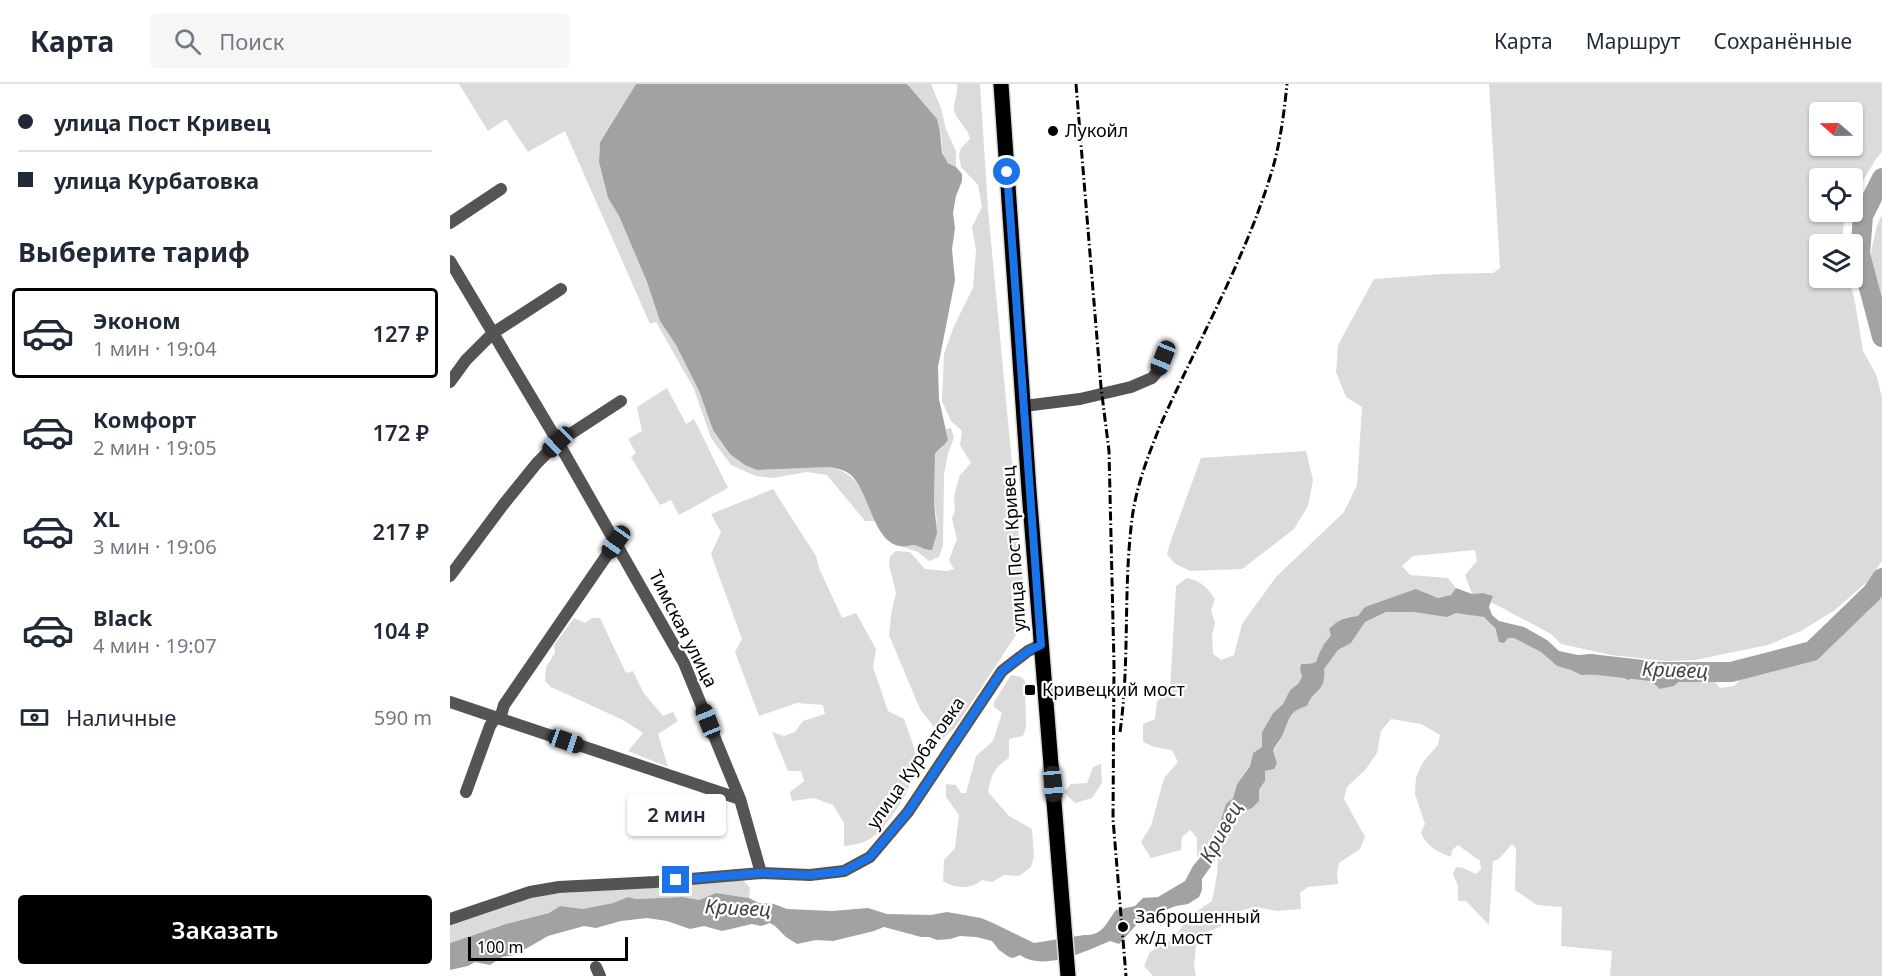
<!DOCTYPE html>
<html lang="ru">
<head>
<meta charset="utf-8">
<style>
  body { margin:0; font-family:"Noto Sans",sans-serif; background:#f6f6f7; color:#1f2937; height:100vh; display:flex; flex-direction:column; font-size:22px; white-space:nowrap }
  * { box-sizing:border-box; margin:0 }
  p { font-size:20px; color:#747a83 }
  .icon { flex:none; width:33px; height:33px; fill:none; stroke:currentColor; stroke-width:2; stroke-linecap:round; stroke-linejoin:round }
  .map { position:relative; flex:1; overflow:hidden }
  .side { display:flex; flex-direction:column; background:#fff; width:450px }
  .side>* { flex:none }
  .top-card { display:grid; align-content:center; height:132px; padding:0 18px; background:#fff }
  .needle { width:39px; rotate:290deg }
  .tools { position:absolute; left:1359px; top:18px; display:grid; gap:12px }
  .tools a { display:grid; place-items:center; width:54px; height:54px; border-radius:6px; background:#fff; box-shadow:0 2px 4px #0004; font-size:30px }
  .scale { position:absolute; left:18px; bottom:15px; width:160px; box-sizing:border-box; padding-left:6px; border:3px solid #000; border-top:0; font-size:16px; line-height:21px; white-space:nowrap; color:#000; -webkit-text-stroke:4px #fff; paint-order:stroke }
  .end { position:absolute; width:27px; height:27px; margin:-14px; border:8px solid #1a73e8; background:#fff; box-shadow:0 0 0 3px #fff }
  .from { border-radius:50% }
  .bubble { position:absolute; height:42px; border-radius:6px; background:#fff; box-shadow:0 2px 4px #0004; font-size:20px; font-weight:600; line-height:42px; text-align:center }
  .car { position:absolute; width:18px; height:36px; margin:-18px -9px; border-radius:8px; box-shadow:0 0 4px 2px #0007; background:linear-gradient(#222 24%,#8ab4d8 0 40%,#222 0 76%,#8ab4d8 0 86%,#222 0) }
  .top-card b { display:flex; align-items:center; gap:21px; height:57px; font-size:22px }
  .top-card b+b { border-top:2px solid #e0e1e3 }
  .top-card i { width:15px; height:15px; background:#1f2937 }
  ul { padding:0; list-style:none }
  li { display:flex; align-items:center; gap:18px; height:90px; margin:0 12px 9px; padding:0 6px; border:3px solid transparent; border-radius:6px }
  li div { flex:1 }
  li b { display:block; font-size:22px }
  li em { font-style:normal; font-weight:600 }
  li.on { border-color:#000 }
  li>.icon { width:54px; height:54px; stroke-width:1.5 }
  h2 { padding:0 18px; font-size:27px; line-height:72px }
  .pay { display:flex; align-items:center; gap:15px; height:66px; padding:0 18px; font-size:22px }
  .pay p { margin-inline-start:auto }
  .cta { display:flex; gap:12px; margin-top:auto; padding:12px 18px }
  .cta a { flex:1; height:69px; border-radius:6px; background:#000; color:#fff; font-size:24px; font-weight:600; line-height:69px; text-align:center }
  header { display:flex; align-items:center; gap:36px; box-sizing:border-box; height:84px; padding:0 30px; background:#fff; border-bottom:2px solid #e0e1e3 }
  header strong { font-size:28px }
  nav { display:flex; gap:33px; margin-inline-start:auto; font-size:21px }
  .search { width:420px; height:54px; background:#f6f6f7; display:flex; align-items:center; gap:15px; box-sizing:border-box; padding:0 21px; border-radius:6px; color:#747a83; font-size:22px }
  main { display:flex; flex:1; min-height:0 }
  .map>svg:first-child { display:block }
  .green { fill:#dbdbdb; fill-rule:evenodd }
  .water { fill:#a2a2a2 }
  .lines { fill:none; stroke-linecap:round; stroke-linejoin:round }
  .river { stroke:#a2a2a2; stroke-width:20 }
  .primary-casing { stroke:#dbdbdb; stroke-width:18 }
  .street { stroke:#545454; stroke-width:12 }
  .primary { stroke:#000; stroke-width:15 }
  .rail { stroke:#000; stroke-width:3; stroke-dasharray:9 3 1.5 3; stroke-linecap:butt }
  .route { stroke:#1a73e8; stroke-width:8 }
  .poi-dot { fill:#000; stroke:#fff; stroke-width:2 }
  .labels { text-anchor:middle; stroke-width:4.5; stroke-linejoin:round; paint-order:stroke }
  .poi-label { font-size:18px; fill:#000; stroke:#fff; text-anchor:start }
  .street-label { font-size:18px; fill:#000; stroke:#fff }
  .water-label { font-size:20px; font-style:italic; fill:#434343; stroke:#fff }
</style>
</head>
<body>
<header>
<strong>Карта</strong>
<div class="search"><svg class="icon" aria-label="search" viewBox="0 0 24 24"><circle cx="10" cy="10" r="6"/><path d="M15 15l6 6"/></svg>Поиск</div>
<nav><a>Карта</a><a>Маршрут</a><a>Сохранённые</a></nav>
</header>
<main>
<section class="side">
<div class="top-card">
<b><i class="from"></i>улица Пост Кривец</b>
<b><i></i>улица Курбатовка</b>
</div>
<h2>Выберите тариф</h2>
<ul>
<li class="on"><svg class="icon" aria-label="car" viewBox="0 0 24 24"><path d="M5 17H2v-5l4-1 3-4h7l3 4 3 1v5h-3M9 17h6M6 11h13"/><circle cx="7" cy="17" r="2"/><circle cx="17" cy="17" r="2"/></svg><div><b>Эконом</b><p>1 мин · 19:04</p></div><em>127 ₽</em></li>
<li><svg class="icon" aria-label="car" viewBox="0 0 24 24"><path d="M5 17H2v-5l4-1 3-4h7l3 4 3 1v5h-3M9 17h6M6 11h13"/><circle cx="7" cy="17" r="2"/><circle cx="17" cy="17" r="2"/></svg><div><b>Комфорт</b><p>2 мин · 19:05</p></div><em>172 ₽</em></li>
<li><svg class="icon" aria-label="car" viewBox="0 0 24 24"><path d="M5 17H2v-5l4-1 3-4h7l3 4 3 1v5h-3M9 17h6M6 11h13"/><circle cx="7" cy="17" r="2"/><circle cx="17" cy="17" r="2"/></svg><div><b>XL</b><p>3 мин · 19:06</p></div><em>217 ₽</em></li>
<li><svg class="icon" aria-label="car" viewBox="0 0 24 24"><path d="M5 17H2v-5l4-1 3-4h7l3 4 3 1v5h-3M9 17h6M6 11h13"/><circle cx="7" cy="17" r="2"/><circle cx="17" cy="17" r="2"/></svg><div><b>Black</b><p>4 мин · 19:07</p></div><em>104 ₽</em></li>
</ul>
<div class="pay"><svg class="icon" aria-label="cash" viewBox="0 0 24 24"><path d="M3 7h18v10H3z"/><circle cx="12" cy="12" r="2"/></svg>Наличные<p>590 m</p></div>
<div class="cta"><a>Заказать</a></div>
</section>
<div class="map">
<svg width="1432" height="892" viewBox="0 0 1432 892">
  <rect width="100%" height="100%" fill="#fff"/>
  <!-- green -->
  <path class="green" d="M9,0h177l-36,57 -1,21 9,36 11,18 28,66 13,39 16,24 23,46 14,39 44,40 72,-3c30,6 35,28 47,54h-11l-38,-46 -20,-3 -34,6 -17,-2 -25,-11 -20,-27 -17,-49 -38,-67 -6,2 -85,-193 -37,21 -22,-33 -18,12z
    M457,0h24l10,24 5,21 10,22v16c-20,-9 -11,-21 -16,-37 -8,-18 -22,-30 -33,-46z
    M507,0h23l8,125 38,403 -4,14 -68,103 -11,9 -6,-4 -3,-7 -14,-18 -31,-74 2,-20 5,-22 -7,-29 1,-8 6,-5 14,1 15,17 22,2 7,-2 -5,-9 8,-21 -5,-21 3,-7 -1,-15 6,-21 11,-12 -11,-18 2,-14 -11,-10 -9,-20 2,-47 10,-28 19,-38 3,-38 -4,-23 10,-20 -4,-22 -17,-18 -2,-12 2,-7 9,-9c-2,-11 -11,-16 -15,-26 -4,-8 4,-17 2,-29z
    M1039,0h393v68l-6,7 -23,38 -1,-19h-32v34h27l-3,9 -2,23h-22v34h29l6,24 8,49 13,23 6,23v164l-13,19 -34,30 -34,21 -33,14 -73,15 -30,1 -54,-6 -50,-11 -10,-10 -60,-32 1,-6 -9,-3 -11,1 -7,-19 12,-14 -2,-11 -62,6 -11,10 8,9 38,3 8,10 -5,7 -13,3 -22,-9 -58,27 -12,1 -25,32 -3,10 -5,5h-12l-1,5 2,8 -4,7 -8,6 -7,14 -10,9 -11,19v15l-9,6 -3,12 -13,19 -4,14 -7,6 -6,18 -12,26 -11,9v-19l-7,-8 -8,7 -1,13 -30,8 -10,-16 10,-16 13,-48 14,-16 -6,-12 -18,-3 -11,-5v-18l12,-5 2,-18 13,-11 6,-104 11,-8c14,3 20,9 28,21l-4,11 4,13 -3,12 1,19 8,6 13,-5 8,-31 34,-47 68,-65 13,-27 5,-78 -16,-10 -10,-25 2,-27 36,-66 68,-5 51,-1 7,-5zM1370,28h32v34h-32z
    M1432,131v89l-12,-48 7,-31z
    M217,304l19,36 8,-5 34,69 -49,27 -8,-15 -11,5 -29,-48 5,-4 -8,-14 14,-8 -5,-24z
    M501,344l3,9 -6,17 -4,21 -1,70 -4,12 -10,4 -11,-9 -18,-6 16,-1 21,-24 -3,-18 1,-49 13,-14 -2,-11z
    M856,367l7,29 -5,26 -14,23 -52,40 -52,2 -16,-8 -7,-9 4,-14 30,-82z
    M323,405l43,67 3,12 23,50 14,-5 20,36 -3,18 15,44 16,8c5,15 14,34 12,50 -4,18 -27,56 -42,67 -9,7 -19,9 -30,10v-23l-11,-18 -19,-7 -22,3 -2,-9 14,-11 -3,-10h-13l-16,-39 12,4 11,-4 8,-11 22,-7 -2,-9 -26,-2 -38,13 -24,-64 7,-13 -31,-85 10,-22 -10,-18z
    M1432,510v382h-272l2,-25 -51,-5 1,-39 -25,-2 -22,-15 1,-41 -4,-5 -13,15 -6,2 -4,64 -23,-24h-8v-15l-5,-12 3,-7 7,1 13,6 5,-5 -1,-8 -22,-16 -6,5 -1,7c-13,-5 -24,-10 -30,-24l4,-9 -10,-30 1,-17 7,-15 15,-17 2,-10 -19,-11 -30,-5 -10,12 -4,22 -11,16 -19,18 -3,12 21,38 -5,12 -21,14 -2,10 1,11 -30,3 -8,6 1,16 -24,2 -21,-4 -21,5 -15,15 -16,6 -8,13 -2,19 2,11h-43l-9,-10 6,-14 24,-14 16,-22 22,-15 5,-27 2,-30 5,-6 3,-13 9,-10 16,-7 7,-18 6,-9v-11l9,-1 -1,-18 7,-10 8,-22 8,-10 11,-3c7,-18 19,-13 16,-37l15,-19 13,-7 14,-21 21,-10 7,-1c19,1 78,-1 92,7 9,6 11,14 14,24l9,-4h6l27,14 16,14 14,4 10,5 58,-1 9,5 12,10 14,-3 7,-6 33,1 6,7 14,-2 9,-9 29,-5 19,-10 16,-6 36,-25 25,-20z
    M124,534l11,5 7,-5h8l26,55 7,-2 10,21 20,24 10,-4 5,9 -20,13 10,33 -40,-16 15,-18 -20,-13 -72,-33 -6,-6 1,-14 9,-14 -1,-8z
    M561,591l10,2 4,4 1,46 -3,9 -14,3v19c-15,9 -18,18 -21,34l21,24 23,13 2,28 -3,10 -12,9 -15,-1 -12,7 -10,-2c-13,10 -25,9 -39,1l1,-21 11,-12 4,-33 -13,-18v-13l10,1 5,8h5l10,-37 17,-15 9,-28 -8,-6v-5z
    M651,680l1,19 -10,15 -17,5 -11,-11 7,-8 16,-1 6,-16z
    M293,796l7,8 -1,10 -33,-5 -17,7 -16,-3 -47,2 -8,-2 -15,6 -30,6 -23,-3 -11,7 -43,11 -56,19v-21l85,-26 60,-6z"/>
  <!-- water -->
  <path class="water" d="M186,0h271l30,35 3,13 2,21 6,10 8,4 6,7v7l-6,15 -3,17 2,15 -3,21 3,31 -17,87 1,32 9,41c-4,6 -9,8 -13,14l-1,49 3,30 -5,17c-8,0 -11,-4 -18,-5 -4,0 -9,2 -14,1 -27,-4 -30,-53 -49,-71 -6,-5 -15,-7 -22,-8l-72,3 -12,-5 -15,-11 -17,-24 -14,-39 -23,-46 -16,-24 -13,-39 -28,-66 -11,-18 -9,-36 1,-20z
    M1006,504l16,6 11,-1 10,3 -4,11 3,8 7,6 25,6 23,13 12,11 19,4 15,-1 12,5 7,7 18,2 6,-4h21l24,16 -7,6 -14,3 -12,-10 -9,-5 -11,6 -9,-6 -38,1 -10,-5 -14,-4 -16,-14 -27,-14h-6l-4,5 -5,-1 -4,-14 -11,-11 -28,-4 -9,4 -33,-5h-28l-21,10 -14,21 -13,7 -14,19c2,24 -10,19 -17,37 -20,5 -18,16 -26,32 -3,5 -6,8 -8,13l4,12 -3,6 -9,2v10l-6,9v11l-7,7 -16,7 -9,10 -3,13 -5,6 -5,18 -12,17v11l-3,7 -11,7 -12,2 -8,3 -14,14 -6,-3 -10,3 -19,21 -9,-3c-24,10 -66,31 -90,14l-7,3 -4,-1 -10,-7 -7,-9 -16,-4 -16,-1 -10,3 -13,1 -8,-3h-8l-37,-10 -10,4 -41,10 -17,-1 -19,4 -11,-7 -11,-11 -5,-3 -9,3 -9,-2 -30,7 -18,-5 -14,3 -23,-8 -20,-3 -26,3 -25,7 -12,-2 -36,10 -33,19 -13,2 -12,8 -15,-3 -7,4 -18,4v-27l56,-19 43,-11 11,-7 23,3 30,-6 15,-6 8,2 47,-2 16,3 17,-7 33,5 10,5 15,1 13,5 45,2 36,-3 19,6 44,1 16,-3 34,6 12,5 41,20 50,-8c19,1 22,-12 32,-25l19,-4 8,-8 15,-1 27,-16 8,-15 15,-18 12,-26 6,-18 7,-6 4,-14 13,-18 3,-13 9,-6v-15l11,-19 10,-9 7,-14 8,-6 4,-7 -2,-8 1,-5c21,0 13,-3 21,-16 2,-5 6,-8 9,-13l-2,-6c9,-9 16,-12 29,-13l7,-9 51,-18 22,9 13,-3z"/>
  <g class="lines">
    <!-- river -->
    <path class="river" d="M1432,94l-19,38 -3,38 22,83
      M1140,580l70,8h71l81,-21 60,-58 10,-15"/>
    <!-- primary casing -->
    <g class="primary-casing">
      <path id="primary" d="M551,0l28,407 39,485"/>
    </g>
    <!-- street -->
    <path class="street" d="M0,139l51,-34
      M0,177l108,181 126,221 56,136 21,74
      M0,298l16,-22 27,-27 68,-44
      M574,322l56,-7 51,-12 21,-9 5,-6 6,-14
      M0,492l53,-71 34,-42 21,-21 63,-41
      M0,618l290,97
      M50,635l4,-14 112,-163
      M16,708l24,-66 5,-8
      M0,835l80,-27 29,-5 96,-5 106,-9 49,2 34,-4 26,-14 38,-45 94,-141 26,-20 13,-6
      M146,883l4,9"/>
    <!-- primary -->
    <use href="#primary" class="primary"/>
    <!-- rail -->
    <path class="rail" d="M626,0l25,303 8,64 5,214 -1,154 13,157
      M670,648c10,-71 3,-142 12,-213 4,-32 16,-63 28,-93 37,-83 84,-164 111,-252 9,-29 13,-60 16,-90"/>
  </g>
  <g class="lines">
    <!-- route -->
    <path class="route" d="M226,796l85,-7 49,2 34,-4 26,-14 38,-45 94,-141 26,-20 13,-6 -34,-473"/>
  </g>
  <!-- markers -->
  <g class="poi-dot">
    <circle cx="603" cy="47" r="6"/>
    <rect x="574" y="600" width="12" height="12" rx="3"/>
    <circle cx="673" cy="843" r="6"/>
  </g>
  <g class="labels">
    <!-- poi labels -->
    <g class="poi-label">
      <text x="615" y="53">Лукойл</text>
      <text x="592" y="612">Кривецкий мост</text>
      <text x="685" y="839">Заброшенный<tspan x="685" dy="21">ж/д мост</tspan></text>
    </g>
    <!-- street labels -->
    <g class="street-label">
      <text transform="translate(564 465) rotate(-94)" y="6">улица Пост Кривец</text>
      <text transform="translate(233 545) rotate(63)" y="6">Тимская улица</text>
      <text transform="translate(466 679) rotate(-55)" y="6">улица Курбатовка</text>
    </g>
    <!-- water labels -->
    <g class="water-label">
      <text transform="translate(1225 586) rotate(2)" y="7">Кривец</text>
      <text transform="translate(771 748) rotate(-61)" y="7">Кривец</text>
      <text transform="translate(288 824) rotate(3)" y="7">Кривец</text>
    </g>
  </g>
</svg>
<div class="tools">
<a><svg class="needle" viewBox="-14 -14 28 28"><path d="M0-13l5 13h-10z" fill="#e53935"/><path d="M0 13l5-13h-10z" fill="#747a83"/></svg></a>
<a><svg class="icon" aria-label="locate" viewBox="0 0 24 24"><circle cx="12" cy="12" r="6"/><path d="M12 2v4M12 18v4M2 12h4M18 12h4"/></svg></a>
<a><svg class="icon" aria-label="layers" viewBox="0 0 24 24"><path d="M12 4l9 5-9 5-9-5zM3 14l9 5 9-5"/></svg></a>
</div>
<div class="scale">100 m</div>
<i class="end from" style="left:557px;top:88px"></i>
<i class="end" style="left:226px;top:796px"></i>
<div class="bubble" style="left:177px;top:710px;width:99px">2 мин</div>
<i class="car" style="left:713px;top:274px;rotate:202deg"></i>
<i class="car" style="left:108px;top:358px;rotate:226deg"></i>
<i class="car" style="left:166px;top:458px;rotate:215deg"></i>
<i class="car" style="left:258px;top:637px;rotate:338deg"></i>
<i class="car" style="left:116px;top:657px;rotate:109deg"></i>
<i class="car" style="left:603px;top:700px;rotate:175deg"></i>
</div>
</main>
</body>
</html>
